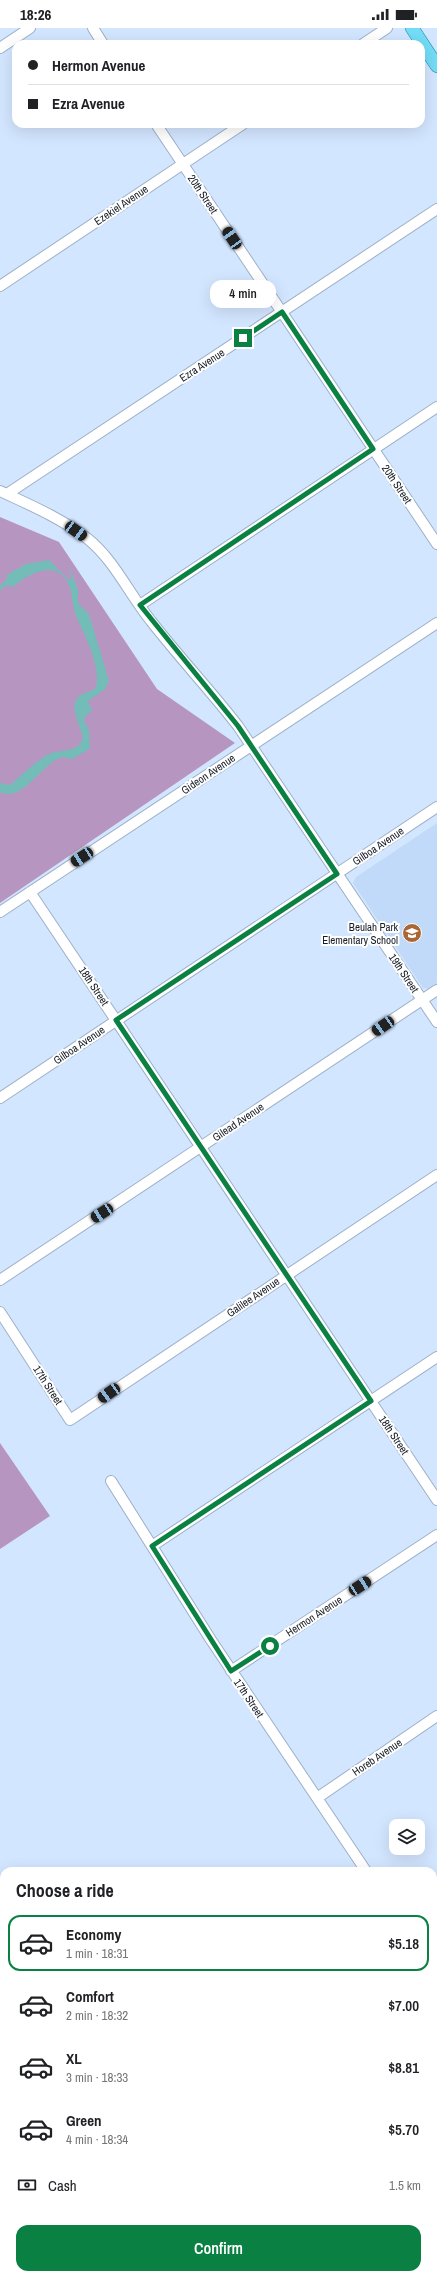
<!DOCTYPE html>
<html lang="en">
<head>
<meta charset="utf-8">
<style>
  body { margin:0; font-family:"Archivo Narrow",sans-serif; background:#f2f2f2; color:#202124; height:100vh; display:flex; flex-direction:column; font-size:15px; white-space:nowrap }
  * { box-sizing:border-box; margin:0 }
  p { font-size:13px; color:#757577 }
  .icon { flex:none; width:22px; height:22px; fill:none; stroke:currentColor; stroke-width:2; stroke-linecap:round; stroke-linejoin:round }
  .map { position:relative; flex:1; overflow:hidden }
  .sheet { position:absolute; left:0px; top:1839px; width:437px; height:412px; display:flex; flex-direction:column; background:#fff; border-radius:12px 12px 0 0; box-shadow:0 4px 16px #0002 }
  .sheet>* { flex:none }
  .banner { position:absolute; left:12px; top:12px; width:413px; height:88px; border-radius:12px; box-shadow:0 4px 16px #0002; display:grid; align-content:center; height:88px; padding:0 16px; background:#fff }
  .tools { position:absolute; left:389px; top:1791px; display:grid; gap:8px }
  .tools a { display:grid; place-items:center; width:36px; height:36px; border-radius:8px; background:#fff; box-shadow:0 4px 16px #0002; font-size:20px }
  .end { position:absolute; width:18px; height:18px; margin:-9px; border:5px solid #0b8043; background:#fff; box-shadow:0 0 0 2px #fff }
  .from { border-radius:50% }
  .bubble { position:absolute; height:28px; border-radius:12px; background:#fff; box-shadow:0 4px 16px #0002; font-size:13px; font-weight:600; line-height:28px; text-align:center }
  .car { position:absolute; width:12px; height:24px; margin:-12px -6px; border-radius:5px; box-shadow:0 0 3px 1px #0007; background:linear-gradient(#222 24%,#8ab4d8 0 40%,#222 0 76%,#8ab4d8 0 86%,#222 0) }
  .banner b { display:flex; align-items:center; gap:14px; height:38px; font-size:15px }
  .banner b+b { border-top:1px solid #e0e0e0 }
  .banner i { width:10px; height:10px; background:#202124 }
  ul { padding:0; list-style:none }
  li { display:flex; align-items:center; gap:12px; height:56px; margin:0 8px 6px; padding:0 8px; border:2px solid transparent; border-radius:12px }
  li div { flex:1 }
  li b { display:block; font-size:15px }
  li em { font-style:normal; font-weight:600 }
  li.on { border-color:#0b8043 }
  li>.icon { width:36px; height:36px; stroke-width:1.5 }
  h2 { padding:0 16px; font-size:18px; line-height:48px }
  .pay { display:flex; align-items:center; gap:10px; height:44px; padding:0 16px; font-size:15px }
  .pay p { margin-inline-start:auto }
  .button { display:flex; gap:8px; margin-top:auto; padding:8px 16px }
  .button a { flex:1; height:46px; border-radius:12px; background:#0b8043; color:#fff; font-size:16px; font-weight:600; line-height:46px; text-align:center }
  .status { display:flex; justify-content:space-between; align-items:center; height:28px; padding:0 20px; background:#fff; direction:ltr }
  .status svg { height:11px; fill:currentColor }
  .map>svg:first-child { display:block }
  .built { fill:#c2daf9 }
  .green { fill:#bfa8c6 }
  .forest { fill:#b795c1 }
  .water { fill:#74bcb7 }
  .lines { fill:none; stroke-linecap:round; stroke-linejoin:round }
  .minor-casing { stroke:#9db0c7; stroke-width:12 }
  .major-casing { stroke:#1589a9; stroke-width:14 }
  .minor { stroke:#fff; stroke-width:10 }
  .major { stroke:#73dcf6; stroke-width:13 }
  .route { stroke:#0b8043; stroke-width:5 }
  .labels { text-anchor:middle; stroke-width:4; stroke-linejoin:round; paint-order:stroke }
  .street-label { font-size:11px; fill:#151c25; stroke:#fff }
  .poi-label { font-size:11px; fill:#151c25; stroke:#fff; text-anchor:end }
</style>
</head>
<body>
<div class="status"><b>18:26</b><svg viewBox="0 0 49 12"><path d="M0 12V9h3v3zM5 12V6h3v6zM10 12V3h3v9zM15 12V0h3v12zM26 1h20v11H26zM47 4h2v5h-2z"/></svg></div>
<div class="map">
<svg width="437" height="2251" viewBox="0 0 437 2251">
  <rect width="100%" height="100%" fill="#d3e6ff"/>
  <!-- built -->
  <path class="built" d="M437,795v160l-8,6 -6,-1 -70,-105 3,-6z"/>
  <!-- green -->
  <path class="green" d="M59,2247h90l2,4h-94z"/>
  <!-- forest -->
  <path class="forest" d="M0,489l59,25 98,147 78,54 -235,160z
    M0,1415l50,73 -50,33z
    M161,2247h155l3,4h-155z"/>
  <!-- water -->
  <path class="water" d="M49,532l20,20 3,-2 -5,-12 6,10 5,14v13l11,11 20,67 -4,8 -17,12 4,10 -7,5 -1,5 5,9 1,18c-2,2 -17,11 -19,11 -4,0 -7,-3 -12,-1 -18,8 -38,45 -59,34v-9l10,2c12,-10 27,-26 42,-32 13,-4 25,0 31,-15 -2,-12 -18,-37 0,-44 4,-2 8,-3 12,-5 8,-19 -10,-53 -18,-71 -5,-11 -4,-23 -8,-33 -11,-27 -41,-12 -56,2l-5,-2 -6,3 -2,4v-6l6,-6 2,-6 18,-10z"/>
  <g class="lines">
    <!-- minor casing -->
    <g class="minor-casing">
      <path id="minor" d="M93,0l10,16
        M363,16l24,-16
        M0,20l30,-20
        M156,96l281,420
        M0,258l243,-162
        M0,463c30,14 61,27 88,48 27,22 41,55 63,82 28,36 59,69 87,105l199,296
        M7,466l430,-285
        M140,577l297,-198
        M30,864l407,608
        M0,884l437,-289
        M0,1070l437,-291
        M0,1252l437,-290
        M0,1284l70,108 367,-245
        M111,1453l100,159 155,231
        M152,1518l285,-189
        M231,1643l206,-136
        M317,1770l120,-82
        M433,1872l4,-3
        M433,1943l4,5
        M336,2247l3,4"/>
    </g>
    <!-- major casing -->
    <g class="major-casing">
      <path id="major" d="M412,0l25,38"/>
    </g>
    <!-- minor -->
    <use href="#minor" class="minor"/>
    <!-- major -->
    <use href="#major" class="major"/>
  </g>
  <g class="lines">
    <!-- route -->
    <path class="route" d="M243,310l39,-26 91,137 -233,156 98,121 99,148 -221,146 255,381 -219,145 79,125 39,-25"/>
  </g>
  <!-- icons -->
  <defs>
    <g id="school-disc" transform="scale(1)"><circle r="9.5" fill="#aa6735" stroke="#fff"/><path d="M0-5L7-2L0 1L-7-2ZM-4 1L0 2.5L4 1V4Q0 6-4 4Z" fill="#fff"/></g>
  </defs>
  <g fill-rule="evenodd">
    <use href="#school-disc" x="412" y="905"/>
  </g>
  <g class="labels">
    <!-- street labels -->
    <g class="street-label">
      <text transform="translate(203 166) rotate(56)" y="4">20th Street</text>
      <text transform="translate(121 177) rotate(-34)" y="4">Ezekiel Avenue</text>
      <text transform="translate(202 337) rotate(-33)" y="4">Ezra Avenue</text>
      <text transform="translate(397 456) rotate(56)" y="4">20th Street</text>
      <text transform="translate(208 746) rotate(-34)" y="4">Gideon Avenue</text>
      <text transform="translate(378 818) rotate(-34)" y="4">Gilboa Avenue</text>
      <text transform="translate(404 945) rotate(56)" y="4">19th Street</text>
      <text transform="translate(94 958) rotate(56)" y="4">18th Street</text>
      <text transform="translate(79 1017) rotate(-34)" y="4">Gilboa Avenue</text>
      <text transform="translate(238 1094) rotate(-34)" y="4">Gilead Avenue</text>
      <text transform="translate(253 1269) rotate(-34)" y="4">Galilee Avenue</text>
      <text transform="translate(48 1357) rotate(57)" y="4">17th Street</text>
      <text transform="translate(394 1407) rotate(56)" y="4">18th Street</text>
      <text transform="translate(314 1588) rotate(-33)" y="4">Hermon Avenue</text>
      <text transform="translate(249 1670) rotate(56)" y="4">17th Street</text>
      <text transform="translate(377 1729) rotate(-34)" y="4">Horeb Avenue</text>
    </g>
    <!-- poi labels -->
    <g class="poi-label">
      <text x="398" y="903">Beulah Park<tspan x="398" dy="13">Elementary School</tspan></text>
    </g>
  </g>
</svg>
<div class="tools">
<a><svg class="icon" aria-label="layers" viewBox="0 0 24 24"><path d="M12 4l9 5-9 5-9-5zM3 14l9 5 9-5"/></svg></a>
</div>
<i class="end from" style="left:270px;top:1618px"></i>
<i class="end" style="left:243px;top:310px"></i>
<div class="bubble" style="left:210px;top:252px;width:66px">4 min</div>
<i class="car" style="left:232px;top:210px;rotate:326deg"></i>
<i class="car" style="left:76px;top:503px;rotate:126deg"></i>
<i class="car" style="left:82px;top:829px;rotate:237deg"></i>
<i class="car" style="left:383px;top:998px;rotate:236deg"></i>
<i class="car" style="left:102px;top:1185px;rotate:237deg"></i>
<i class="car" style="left:109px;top:1365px;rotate:235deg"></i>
<i class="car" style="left:360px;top:1558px;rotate:57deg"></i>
<div class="banner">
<b><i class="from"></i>Hermon Avenue</b>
<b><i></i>Ezra Avenue</b>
</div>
<section class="sheet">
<h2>Choose a ride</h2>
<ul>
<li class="on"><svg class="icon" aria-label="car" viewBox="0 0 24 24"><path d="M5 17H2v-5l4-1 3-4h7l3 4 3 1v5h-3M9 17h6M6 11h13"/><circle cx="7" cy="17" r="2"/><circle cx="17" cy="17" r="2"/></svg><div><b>Economy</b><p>1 min · 18:31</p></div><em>$5.18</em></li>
<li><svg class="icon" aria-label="car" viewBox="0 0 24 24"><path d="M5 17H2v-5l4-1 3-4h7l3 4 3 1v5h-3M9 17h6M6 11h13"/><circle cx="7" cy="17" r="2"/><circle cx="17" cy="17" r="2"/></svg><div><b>Comfort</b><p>2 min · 18:32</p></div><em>$7.00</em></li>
<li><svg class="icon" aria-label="car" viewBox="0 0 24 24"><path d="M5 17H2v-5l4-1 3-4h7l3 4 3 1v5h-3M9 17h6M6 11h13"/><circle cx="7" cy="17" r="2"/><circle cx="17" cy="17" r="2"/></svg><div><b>XL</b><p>3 min · 18:33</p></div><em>$8.81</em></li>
<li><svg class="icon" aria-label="car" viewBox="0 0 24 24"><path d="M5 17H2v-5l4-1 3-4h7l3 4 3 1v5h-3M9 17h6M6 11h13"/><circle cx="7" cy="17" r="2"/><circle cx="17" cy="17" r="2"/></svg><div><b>Green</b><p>4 min · 18:34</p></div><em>$5.70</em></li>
</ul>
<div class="pay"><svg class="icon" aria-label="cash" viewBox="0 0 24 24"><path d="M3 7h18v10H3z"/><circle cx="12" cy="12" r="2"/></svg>Cash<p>1.5 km</p></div>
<div class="button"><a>Confirm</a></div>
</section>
</div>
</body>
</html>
